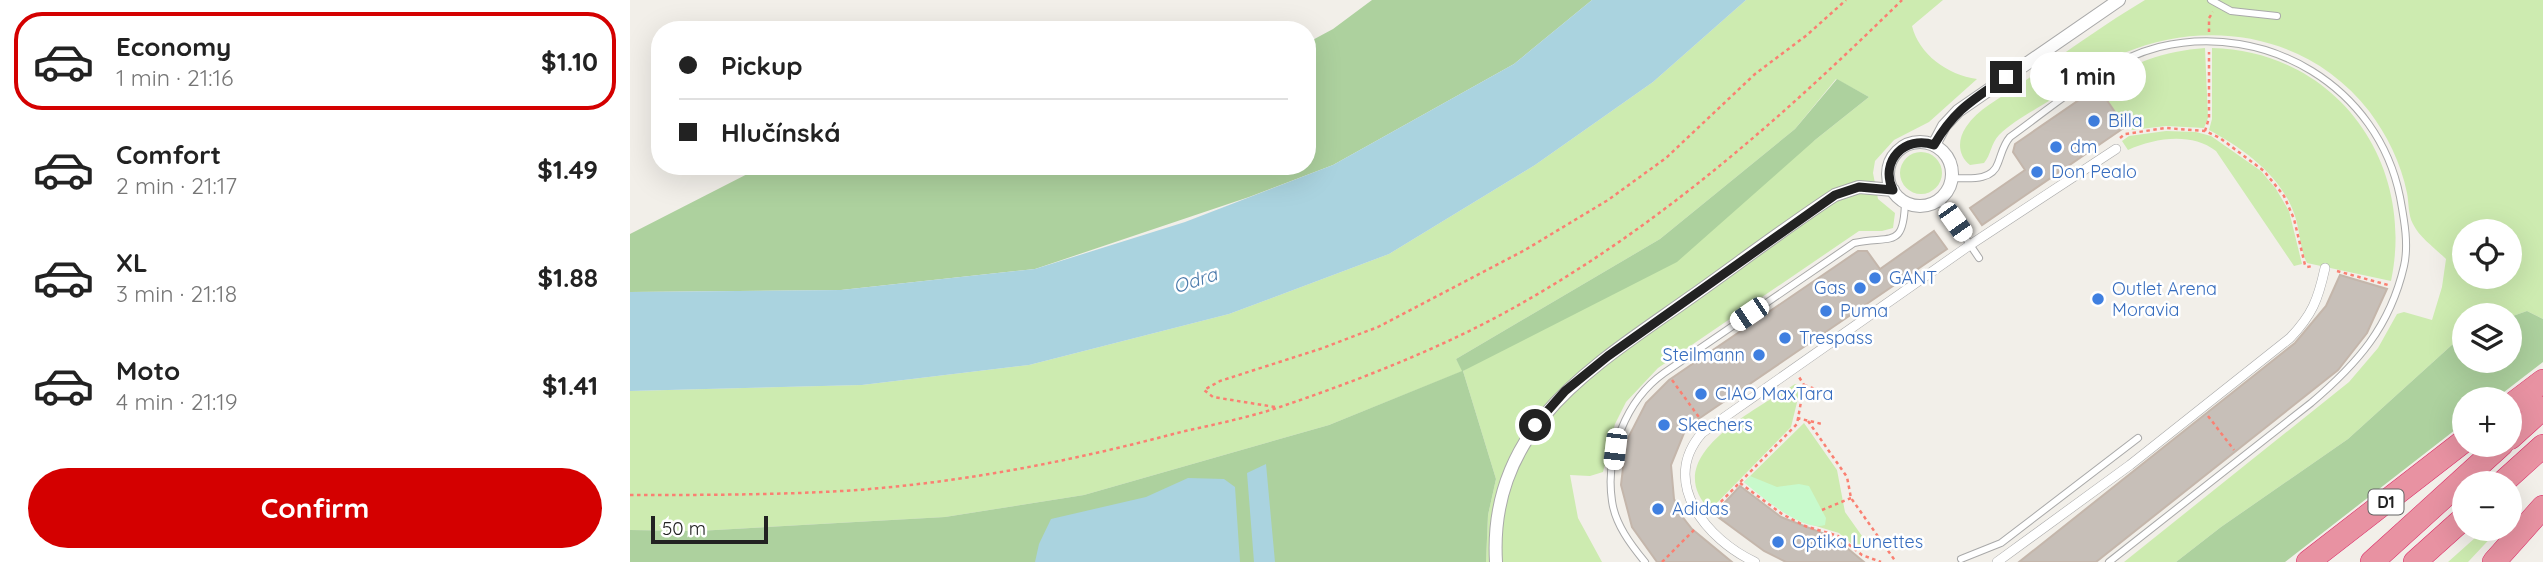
<!DOCTYPE html>
<html lang="en">
<head>
<meta charset="utf-8">
<style>
  body { margin:0; font-family:Quicksand,sans-serif; background:#f6f6f6; color:#222; height:100vh; display:flex; flex-direction:column; font-size:26px; white-space:nowrap }
  * { box-sizing:border-box; margin:0 }
  p { font-size:23px; color:#767676 }
  .icon { flex:none; width:38px; height:38px; fill:none; stroke:currentColor; stroke-width:2; stroke-linecap:round; stroke-linejoin:round }
  .map { position:relative; flex:1; overflow:hidden }
  .side { display:flex; flex-direction:column; background:#fff; width:630px }
  .side>* { flex:none }
  .guide { position:absolute; left:21px; top:21px; width:665px; height:154px; border-radius:28px; box-shadow:0 7px 28px #0002; display:grid; align-content:center; height:154px; padding:0 28px; background:#fff }
  .controls { position:absolute; left:1822px; top:219px; display:grid; gap:14px }
  .controls a { display:grid; place-items:center; width:70px; height:70px; border-radius:50%; background:#fff; box-shadow:0 7px 28px #0002; font-size:35px }
  .scale { position:absolute; left:21px; bottom:18px; width:117px; box-sizing:border-box; padding-left:7px; border:4px solid #222; border-top:0; font-size:19px; line-height:24px; white-space:nowrap; color:#222; -webkit-text-stroke:5px #fff; paint-order:stroke }
  .end { position:absolute; width:32px; height:32px; margin:-16px; border:9px solid #222; background:#fff; box-shadow:0 0 0 4px #fff }
  .from { border-radius:50% }
  .bubble { position:absolute; height:49px; border-radius:24px; background:#fff; box-shadow:0 7px 28px #0002; font-size:23px; font-weight:700; line-height:49px; text-align:center }
  .car { position:absolute; width:21px; height:42px; margin:-21px -10px; border-radius:9px; box-shadow:0 0 5px 2px #0007; background:linear-gradient(#fff 24%,#345 0 40%,#fff 0 76%,#345 0 86%,#fff 0) }
  .guide b { display:flex; align-items:center; gap:24px; height:66px; font-size:26px }
  .guide b+b { border-top:2px solid #e0e0e0 }
  .guide i { width:18px; height:18px; background:#222 }
  ul { padding:12px 0 0; list-style:none }
  li { display:flex; align-items:center; gap:21px; height:98px; margin:0 14px 10px; padding:0 14px; border:4px solid transparent; border-radius:28px }
  li div { flex:1 }
  li b { display:block; font-size:26px }
  li em { font-style:normal; font-weight:700 }
  li.current { border-color:#d40000 }
  li>.icon { width:63px; height:63px; stroke-width:1.5 }
  .action { display:flex; gap:14px; margin-top:auto; padding:14px 28px }
  .action a { flex:1; height:80px; border-radius:42px; background:#d40000; color:#fff; font-size:28px; font-weight:700; line-height:80px; text-align:center }
  main { display:flex; flex:1; min-height:0 }
  .map>svg:first-child { display:block }
  .grass { fill:#cdebb0; fill-rule:evenodd }
  .forest { fill:#add19e }
  .park { fill:#c8facc }
  .water { fill:#aad3df }
  .building { fill:#c7bfb8; stroke:#c4b6ab; stroke-width:2 }
  .lines { fill:none; stroke-linecap:round; stroke-linejoin:round }
  .service-casing { stroke:#a9a9a9; stroke-width:8 }
  .pedestrian-casing { stroke:#a9a9a9; stroke-width:10 }
  .minor-casing { stroke:#a9a9a9; stroke-width:14 }
  .motorway-casing { stroke:#dc2a67; stroke-width:24 }
  .path { stroke:#fa8072; stroke-width:2.5; stroke-dasharray:3.5 3.5; stroke-linecap:butt }
  .service { stroke:#fff; stroke-width:6 }
  .pedestrian { stroke:#fff; stroke-width:9 }
  .minor { stroke:#fff; stroke-width:12 }
  .motorway { stroke:#e892a2; stroke-width:23 }
  .route { stroke:#222; stroke-width:9 }
  .shop-dot { fill:#3f7fe0; stroke:#fff; stroke-width:2.5 }
  .labels { text-anchor:middle; stroke-width:5; stroke-linejoin:round; paint-order:stroke }
  .shield { fill:#fff; stroke:#646464; stroke-width:2 }
  .shield-label { font-size:16px; font-weight:bold; fill:#222 }
  .shop-label { font-size:18px; fill:#366cbe; stroke:#fff; text-anchor:start }
  .water-label { font-size:19px; font-style:italic; fill:#4a7aab; stroke:#fff }
</style>
</head>
<body>
<main>
<section class="side">
<ul>
<li class="current"><svg class="icon" aria-label="car" viewBox="0 0 24 24"><path d="M5 17H2v-5l4-1 3-4h7l3 4 3 1v5h-3M9 17h6M6 11h13"/><circle cx="7" cy="17" r="2"/><circle cx="17" cy="17" r="2"/></svg><div><b>Economy</b><p>1 min · 21:16</p></div><em>$1.10</em></li>
<li><svg class="icon" aria-label="car" viewBox="0 0 24 24"><path d="M5 17H2v-5l4-1 3-4h7l3 4 3 1v5h-3M9 17h6M6 11h13"/><circle cx="7" cy="17" r="2"/><circle cx="17" cy="17" r="2"/></svg><div><b>Comfort</b><p>2 min · 21:17</p></div><em>$1.49</em></li>
<li><svg class="icon" aria-label="car" viewBox="0 0 24 24"><path d="M5 17H2v-5l4-1 3-4h7l3 4 3 1v5h-3M9 17h6M6 11h13"/><circle cx="7" cy="17" r="2"/><circle cx="17" cy="17" r="2"/></svg><div><b>XL</b><p>3 min · 21:18</p></div><em>$1.88</em></li>
<li><svg class="icon" aria-label="car" viewBox="0 0 24 24"><path d="M5 17H2v-5l4-1 3-4h7l3 4 3 1v5h-3M9 17h6M6 11h13"/><circle cx="7" cy="17" r="2"/><circle cx="17" cy="17" r="2"/></svg><div><b>Moto</b><p>4 min · 21:19</p></div><em>$1.41</em></li>
</ul>
<div class="action"><a>Confirm</a></div>
</section>
<div class="map">
<svg width="1913" height="562" viewBox="0 0 1913 562">
  <rect width="100%" height="100%" fill="#f2efe9"/>
  <!-- grass -->
  <path class="grass" d="M1116,0h197l-31,26c7,28 35,49 65,53l-48,43 -35,18 -19,21 -2,12 5,26 17,14 -2,15 -11,3h-23l-201,137 -32,34 -11,22 -12,48 -13,4 -20,-1 8,43 24,44h-116l2,-47 8,-36 -33,-108 -134,54 -245,70 -139,22 -247,14 -68,-1v-139l232,-6 167,-20 200,-51 160,-60 146,-89 118,-83zM1206,79l33,18 -54,43 -352,231 -7,-12 204,-120 135,-110z
    M1515,0h398v319l-16,-8 -17,6 -46,-2v19l-116,105 -127,88 -45,35h-52l225,-180 29,-34 19,-34 7,-2 28,8 10,-33 4,-28c-10,-10 -27,-22 -33,-35 -5,-9 -4,-21 -6,-31 -6,-30 -20,-58 -38,-82 -59,-76 -159,-94 -245,-58 -26,11 -49,30 -72,46 -17,11 -39,22 -53,36 -8,8 -8,20 -15,28l-14,2c-12,-9 -13,-25 -4,-38 12,-18 33,-28 50,-40 43,-30 84,-60 129,-87zM1834,231h46v45h-46z
    M1575,48l3,70 -4,10 -38,-2 -34,4 -3,-4 -4,1 -28,-41c34,-23 67,-35 108,-38z
    M1582,48c124,3 204,114 179,233l-84,-18c-7,-13 -7,-32 -12,-47 -13,-40 -51,-67 -86,-86l3,-11z
    M1536,131l30,1 15,4 50,35 15,18 13,22 13,53 -8,2 -78,-115c-25,-19 -61,-13 -88,-1l-6,-9 7,-5z
    M1270 173a21 21 0 1 1 42 0a21 21 0 1 1-42 0Z
    M1165,384l6,2 -10,41 -81,83c-53,-54 48,-101 85,-126z
    M1174,423l33,47 8,42 17,24 -2,15 -21,-18 -33,-10 -24,-12 -38,-29z
    M1855,529h14l-31,33h-20z"/>
  <!-- forest -->
  <path class="forest" d="M742,0h220l-78,64 -181,101 -84,32 -214,72 -194,21 -211,2v-58l133,-68h544v-123l26,-14z
    M1207,79l32,18 -54,43 -138,122 -214,109 33,108 -8,36 -2,47h-856v-32l68,1 247,-14 139,-22 245,-70 133,-54 -6,-12 204,-120 135,-110z
    M1897,311l16,8v43l-48,37h-31v24l-179,139h-109l45,-35 127,-88 116,-105v26h46v-43z"/>
  <!-- park -->
  <path class="park" d="M1120,476l27,11 22,-3 10,2 17,32 -1,7c-21,8 -65,-29 -81,-43z"/>
  <!-- water -->
  <path class="water" d="M962,0h154l-93,82 -118,83 -146,89 -160,60 -200,51 -167,20 -232,6v-99l211,-2 194,-21 150,-47 148,-57 181,-101z
    M636,464l9,98h-21l-7,-89z
    M558,478l36,1 11,8 5,75h-205l4,-18 12,-25 95,-22z"/>
  <!-- building -->
  <path class="building" d="M1468,87l27,40 -143,98 -12,-17 55,-38 -12,-18 2,-8z
    M1304,231l13,18 -250,171 -13,13 -13,32 3,34 7,16 11,14 40,33h-75l-25,-35 -11,-42 5,-43 20,-39 23,-23 189,-129h9l13,18z
    M1710,275l47,14 -20,44 -29,37 -242,192h-77l276,-219 31,-37z
    M1110,486l41,31 54,21 29,24h-78l-22,-11 -50,-37z"/>
  <g class="lines">
    <!-- service casing -->
    <g class="service-casing">
      <path id="service" d="M1581,0l20,11 46,5
        M1322,178c16,0 40,4 46,-15 4,-10 5,-18 12,-26 46,-33 94,-76 149,-90 108,-26 219,40 241,150 4,22 9,47 4,69 -14,61 -47,98 -93,137l-202,159
        M1309,199l40,59
        M1331,559l40,-16 137,-105
        M1015,562c-14,-17 -30,-38 -33,-61 -7,-47 14,-101 52,-128l190,-130c37,-8 50,7 51,-42"/>
    </g>
    <!-- pedestrian casing -->
    <g class="pedestrian-casing">
      <path id="pedestrian" d="M1125,562c-48,-22 -96,-80 -53,-129l268,-188 146,-96
        M1367,562l133,-97 160,-127c22,-23 28,-38 35,-70"/>
    </g>
    <!-- minor casing -->
    <g class="minor-casing">
      <path id="minor" d="M1258 174a32 32 0 1 1 64 0a32 32 0 1 1-64 0Z
        M1304,145l10,-19 14,-15 161,-111
        M866,562c-8,-136 98,-196 195,-265 48,-34 95,-70 144,-102l24,-8 34,3"/>
    </g>
    <!-- motorway casing -->
    <g class="motorway-casing">
      <path id="motorway" d="M1880,406l33,-25
        M1880,438l33,-30
        M1872,483l41,-37
        M1678,562l156,-121
        M1742,562l130,-118
        M1785,562l49,-44
        M1864,562l49,-55"/>
    </g>
    <!-- path -->
    <path class="path" d="M1579,32v-14l4,-6
      M1575,131l4,-13v-66
      M1490,138l5,-4 41,-6 39,3 15,7 44,33 20,25 10,23 11,46 2,2 6,-1
      M1707,271l51,14
      M1042,380l29,40
      M1174,385l17,6
      M645,407l-62,-10 -9,-7 16,-9 103,-33 55,-21 147,-77 83,-50 58,-42 89,-84 52,-39 39,-35
      M1578,416l26,34
      M1167,418l25,6
      M1178,421l39,56 4,21 45,64
      M1110,483l42,31 23,12 33,10 24,19 19,7
      M0,495c71,0 142,0 212,-4 113,-7 226,-29 335,-58 34,-8 70,-15 103,-26 79,-27 162,-59 235,-100 145,-81 269,-191 387,-307
      M1192,510l29,-12
      M1081,512l86,-88 7,-39 -5,-8
      M1032,562l32,-32"/>
    <!-- service -->
    <use href="#service" class="service"/>
    <!-- pedestrian -->
    <use href="#pedestrian" class="pedestrian"/>
    <!-- minor -->
    <use href="#minor" class="minor"/>
    <!-- motorway -->
    <use href="#motorway" class="motorway"/>
  </g>
  <g class="lines">
    <!-- route -->
    <path class="route" d="M905,425l30,-34 43,-35 227,-161 24,-8 34,3c-14,-29 12,-55 41,-45 21,-36 39,-45 72,-68"/>
  </g>
  <!-- markers -->
  <g class="shop-dot">
    <circle cx="1464" cy="121" r="7"/>
    <circle cx="1426" cy="147" r="7"/>
    <circle cx="1407" cy="172" r="7"/>
    <circle cx="1245" cy="278" r="7"/>
    <circle cx="1230" cy="288" r="7"/>
    <circle cx="1468" cy="299" r="7"/>
    <circle cx="1196" cy="311" r="7"/>
    <circle cx="1155" cy="338" r="7"/>
    <circle cx="1129" cy="355" r="7"/>
    <circle cx="1071" cy="394" r="7"/>
    <circle cx="1034" cy="425" r="7"/>
    <circle cx="1028" cy="509" r="7"/>
    <circle cx="1148" cy="542" r="7"/>
  </g>
  <g class="labels">
    <!-- shield labels -->
    <rect class="shield" x="1738.5" y="489.5" width="35" height="25" rx="5"/>
    <g class="shield-label">
      <text x="1756" y="508">D1</text>
    </g>
    <!-- shop labels -->
    <g class="shop-label">
      <text x="1478" y="127">Billa</text>
      <text x="1440" y="153">dm</text>
      <text x="1421" y="178">Don Pealo</text>
      <text x="1259" y="284">GANT</text>
      <text x="1216" y="294" text-anchor="end">Gas</text>
      <text x="1482" y="295">Outlet Arena<tspan x="1482" dy="21">Moravia</tspan></text>
      <text x="1210" y="317">Puma</text>
      <text x="1169" y="344">Trespass</text>
      <text x="1115" y="361" text-anchor="end">Steilmann</text>
      <text x="1085" y="400">CIAO MaxTara</text>
      <text x="1048" y="431">Skechers</text>
      <text x="1042" y="515">Adidas</text>
      <text x="1162" y="548">Optika Lunettes</text>
    </g>
    <!-- water labels -->
    <g class="water-label">
      <text transform="translate(565 280) rotate(-18)" y="7">Odra</text>
    </g>
  </g>
</svg>
<div class="controls">
<a><svg class="icon" aria-label="locate" viewBox="0 0 24 24"><circle cx="12" cy="12" r="6"/><path d="M12 2v4M12 18v4M2 12h4M18 12h4"/></svg></a>
<a><svg class="icon" aria-label="layers" viewBox="0 0 24 24"><path d="M12 4l9 5-9 5-9-5zM3 14l9 5 9-5"/></svg></a>
<a>+</a>
<a>−</a>
</div>
<div class="scale">50 m</div>
<i class="end from" style="left:905px;top:425px"></i>
<i class="end" style="left:1376px;top:77px"></i>
<div class="bubble" style="left:1400px;top:52px;width:116px">1 min</div>
<i class="car" style="left:1325px;top:222px;rotate:145deg"></i>
<i class="car" style="left:1119px;top:314px;rotate:236deg"></i>
<i class="car" style="left:985px;top:449px;rotate:187deg"></i>
<div class="guide">
<b><i class="from"></i>Pickup</b>
<b><i></i>Hlučínská</b>
</div>
</div>
</main>
</body>
</html>
